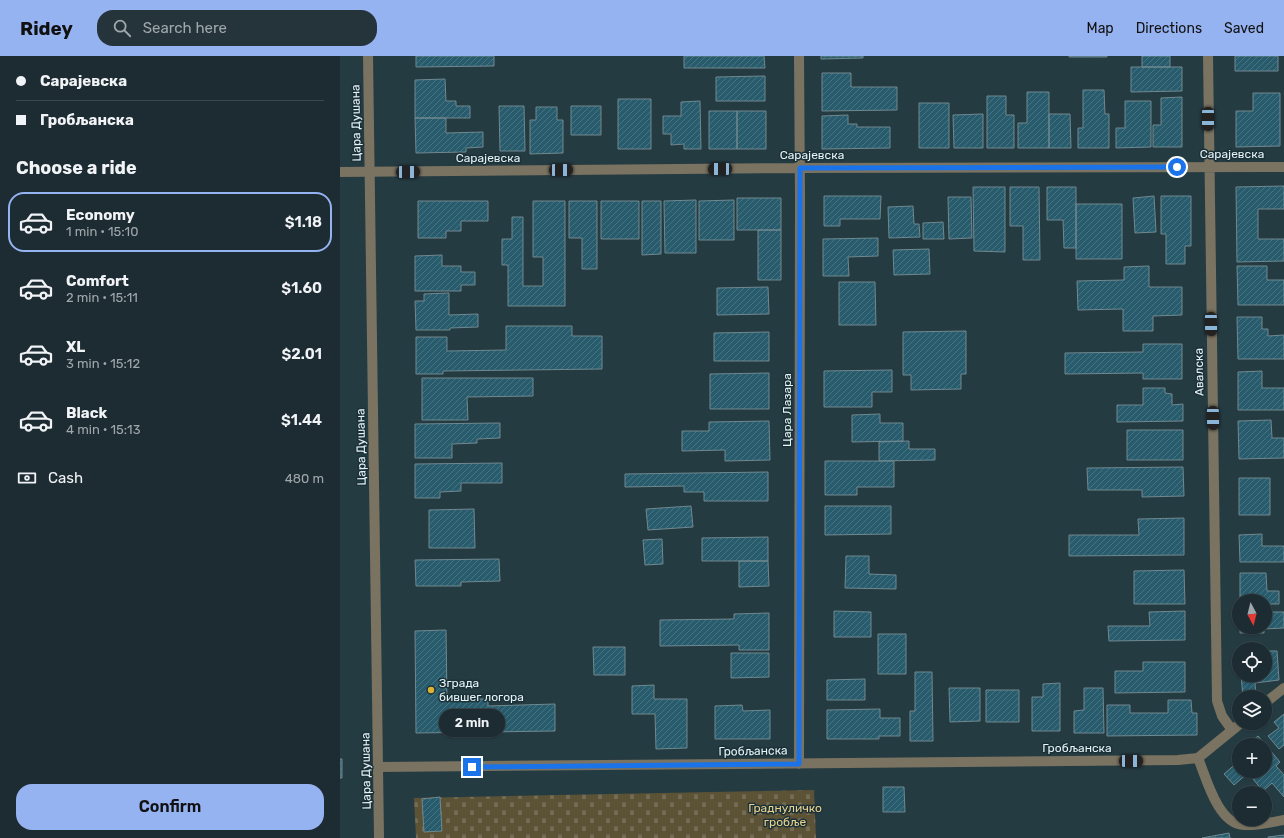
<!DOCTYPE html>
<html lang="en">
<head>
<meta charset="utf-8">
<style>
  body { margin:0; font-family:Rubik,sans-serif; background:#25343a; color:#f1f3f6; height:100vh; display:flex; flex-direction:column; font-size:15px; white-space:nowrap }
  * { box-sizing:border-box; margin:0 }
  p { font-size:13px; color:#a0a7ac }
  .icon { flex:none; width:22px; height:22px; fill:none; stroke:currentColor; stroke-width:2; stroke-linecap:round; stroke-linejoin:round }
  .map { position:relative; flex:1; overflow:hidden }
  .side { display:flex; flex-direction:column; background:#1c2c32; width:340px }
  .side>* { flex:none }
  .hud { display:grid; align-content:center; height:88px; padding:0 16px; background:#1c2c32 }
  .needle { width:26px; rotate:173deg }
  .buttons { position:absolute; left:892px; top:538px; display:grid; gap:8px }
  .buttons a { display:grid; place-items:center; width:40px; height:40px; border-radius:50%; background:#1c2c32; box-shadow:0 1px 3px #0004,0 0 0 1px #3a484d; font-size:20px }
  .end { position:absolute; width:18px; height:18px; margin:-9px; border:5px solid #1a73e8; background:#fff; box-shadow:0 0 0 2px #fff }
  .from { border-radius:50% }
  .bubble { position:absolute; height:28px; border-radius:14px; background:#1c2c32; box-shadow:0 1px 3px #0004,0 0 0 1px #3a484d; font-size:13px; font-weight:600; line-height:28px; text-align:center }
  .car { position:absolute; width:12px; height:24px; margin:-12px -6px; border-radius:5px; box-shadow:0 0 3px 1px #0007; background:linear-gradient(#222 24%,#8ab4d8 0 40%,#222 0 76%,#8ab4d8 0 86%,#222 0) }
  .hud b { display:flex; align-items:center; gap:14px; height:38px; font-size:15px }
  .hud b+b { border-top:1px solid #3a484d }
  .hud i { width:10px; height:10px; background:#f1f3f6 }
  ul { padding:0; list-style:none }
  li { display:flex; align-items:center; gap:12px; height:60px; margin:0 8px 6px; padding:0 8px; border:2px solid transparent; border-radius:16px }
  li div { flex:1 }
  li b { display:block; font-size:15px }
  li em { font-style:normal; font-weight:600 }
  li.active { border-color:#95b2f1 }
  li>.icon { width:36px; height:36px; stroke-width:1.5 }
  h2 { padding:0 16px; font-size:18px; line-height:48px }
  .pay { display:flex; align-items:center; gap:10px; height:44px; padding:0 16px; font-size:15px }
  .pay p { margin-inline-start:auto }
  .primary-button { display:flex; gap:8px; margin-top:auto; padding:8px 16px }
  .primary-button a { flex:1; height:46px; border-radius:16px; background:#95b2f1; color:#111; font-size:16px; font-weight:600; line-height:46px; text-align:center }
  header { display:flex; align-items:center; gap:24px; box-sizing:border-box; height:56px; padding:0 20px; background:#95b2f1; color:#111 }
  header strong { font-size:19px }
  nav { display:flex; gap:22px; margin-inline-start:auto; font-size:14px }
  .search { width:280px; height:36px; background:#25343a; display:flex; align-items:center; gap:10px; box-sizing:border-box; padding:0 14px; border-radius:16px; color:#a0a7ac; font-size:15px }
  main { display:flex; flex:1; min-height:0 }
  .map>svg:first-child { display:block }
  .cemetery { fill:url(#cemetery-stones) }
  .building { fill:url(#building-hatch); stroke:#708890 }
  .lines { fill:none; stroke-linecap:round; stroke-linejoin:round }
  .minor { stroke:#7a7361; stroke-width:10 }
  .tertiary { stroke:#7a7361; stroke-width:10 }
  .route { stroke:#1a73e8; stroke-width:5 }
  .poi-dot { fill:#dcb233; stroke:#1b3138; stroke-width:1.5 }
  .labels { text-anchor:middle; stroke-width:3; stroke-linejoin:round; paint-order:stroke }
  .street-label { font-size:12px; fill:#e6f3f7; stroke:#1b3138 }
  .poi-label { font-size:12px; fill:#e6f3f7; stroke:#1b3138; text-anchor:start }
  .park-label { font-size:12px; fill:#ebd18d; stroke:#1b3138 }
</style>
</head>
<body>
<header>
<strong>Ridey</strong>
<div class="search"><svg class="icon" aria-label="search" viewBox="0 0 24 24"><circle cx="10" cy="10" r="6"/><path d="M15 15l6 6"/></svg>Search here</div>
<nav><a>Map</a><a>Directions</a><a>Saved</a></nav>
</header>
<main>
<section class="side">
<div class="hud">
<b><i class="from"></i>Сарајевска</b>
<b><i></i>Гробљанска</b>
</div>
<h2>Choose a ride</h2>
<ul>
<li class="active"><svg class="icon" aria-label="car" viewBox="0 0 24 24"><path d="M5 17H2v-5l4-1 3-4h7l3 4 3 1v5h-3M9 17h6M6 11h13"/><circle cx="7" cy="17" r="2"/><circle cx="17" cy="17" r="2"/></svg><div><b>Economy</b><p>1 min · 15:10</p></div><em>$1.18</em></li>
<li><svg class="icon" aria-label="car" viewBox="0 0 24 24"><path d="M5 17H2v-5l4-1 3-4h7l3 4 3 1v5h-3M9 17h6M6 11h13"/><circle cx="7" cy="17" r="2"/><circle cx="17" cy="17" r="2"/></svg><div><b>Comfort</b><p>2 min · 15:11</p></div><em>$1.60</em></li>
<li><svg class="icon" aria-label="car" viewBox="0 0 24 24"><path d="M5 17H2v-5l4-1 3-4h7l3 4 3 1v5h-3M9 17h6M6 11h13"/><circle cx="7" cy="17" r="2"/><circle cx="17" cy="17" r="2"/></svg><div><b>XL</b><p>3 min · 15:12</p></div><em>$2.01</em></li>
<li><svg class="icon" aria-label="car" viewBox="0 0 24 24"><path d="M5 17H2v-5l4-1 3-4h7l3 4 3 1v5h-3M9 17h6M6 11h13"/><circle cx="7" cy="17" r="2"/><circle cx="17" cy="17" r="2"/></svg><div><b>Black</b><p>4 min · 15:13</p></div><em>$1.44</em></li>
</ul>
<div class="pay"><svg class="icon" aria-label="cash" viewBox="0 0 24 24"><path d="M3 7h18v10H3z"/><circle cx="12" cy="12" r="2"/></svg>Cash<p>480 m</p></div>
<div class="primary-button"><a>Confirm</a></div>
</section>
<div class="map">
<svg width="944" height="782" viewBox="0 0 944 782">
  <defs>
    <pattern id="cemetery-stones" width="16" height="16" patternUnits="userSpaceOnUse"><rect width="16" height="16" fill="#5c5236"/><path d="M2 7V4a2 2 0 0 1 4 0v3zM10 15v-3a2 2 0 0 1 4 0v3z" fill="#736b54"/></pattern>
    <pattern id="building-hatch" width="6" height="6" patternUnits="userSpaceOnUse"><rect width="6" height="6" fill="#285c6c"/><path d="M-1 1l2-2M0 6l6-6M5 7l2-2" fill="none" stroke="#477482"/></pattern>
  </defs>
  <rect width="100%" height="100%" fill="#253b42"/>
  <!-- cemetery -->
  <path class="cemetery" d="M474,734l2,48h-400l-2,-40z"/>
  <!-- building -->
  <path class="building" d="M76,0h78v10l-78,1z
    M344,0h80l1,12h-81z
    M481,0h42v2l-42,1z
    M729,0h38v1h-38z
    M802,0h28v11h-28z
    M895,0h43v15h-43z
    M791,11h51v24l-51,1z
    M482,17h29v14h46v23l-75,1z
    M425,20v25h-49v-24z
    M105,23l1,22h10v5h14v12h-55v-38z
    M743,34h21l1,24h4v34h-31v-20h5z
    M687,36h22v56h-31v-25h9z
    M913,37h27v53l-44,1v-36h17z
    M647,40h19v19h8v33h-27z
    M842,41v50h-29v-22h8v-27z
    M278,43h33v50h-33z
    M360,45l1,48h-17v-5l-13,1v-11h-8v-18h18v-14z
    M785,45h26v46l-35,1v-20h9z
    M579,47h30v45h-30z
    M159,50h25l1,45h-25z
    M231,50h30v29h-30z
    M196,51h21v13h6v33l-33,1v-34h6z
    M369,55h28v38h-28z
    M397,55h29v38h-29z
    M643,58v34h-29l-1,-33z
    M709,58h21l1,34h-22z
    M508,59v9h9v3h33v21l-68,1v-33z
    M75,62h31v15l37,-1v15l-17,1v4l-50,1z
    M944,130v23h-26v30h26v22l-47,1 -1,-75z
    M633,131h32v65l-31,-1z
    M670,131h29l1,73h-17v-34h-13z
    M707,131h29v61h-12l-1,-28h-16z
    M484,140h57l-1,23h-40v7h-16z
    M814,140l2,36 -21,1 -2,-35z
    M821,140h30v50h-6v18h-19v-30h-5z
    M608,141h23l1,41 -23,1z
    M397,142h44v32h-44z
    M356,144v53h-31l-1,-52z
    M394,144v40h-35v-39z
    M78,145h70v20h-27v10h-15v7h-28z
    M193,145h32v105h-57v-41h-6v-26h10v-22h11v69h20v-29h-10z
    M229,145h28v68h-15v-31h-13z
    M261,145h38v38h-38z
    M302,145h19v53l-19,1z
    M736,148h46v55h-46z
    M573,150l1,18h5l1,13 -31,1 -1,-31z
    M603,166l1,17h-21v-16z
    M418,174h23v50h-23z
    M538,182v18l-30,1 1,19h-26v-37z
    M589,193l1,25 -36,1 -1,-25z
    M102,199v11h19v6h14v13h-14v6h-46v-35z
    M809,210v21h33v28l-29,1v15h-30v-22l-45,1 -1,-29 47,-1v-13z
    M897,210h30v14h17v25h-46z
    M499,226h36l1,43h-37z
    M428,231l1,27 -52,1v-27z
    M109,237v22l29,-1v13l-28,1v2h-34l-1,-29h9v-7z
    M897,261h25v12h6v7l16,-1v24h-46z
    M166,270h66v10h30v33l-159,2v3h-27v-37h31v14l59,-1z
    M626,275v43h-5v15l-50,1v-15h-8v-43z
    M429,276v29h-55v-28z
    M803,288h39v35h-39v-6l-78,1v-21l78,-1z
    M552,314v22h-20v15h-48v-36z
    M922,315v17h22v22h-46v-38z
    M429,317v36h-59v-35z
    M82,322h111v18l-66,1 1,23h-46z
    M803,332h22v5l7,1v11l11,-1v17l-66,1v-17h26z
    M540,358v9h23v18l-51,1v-27z
    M931,364l1,18h12v20l-45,1 -1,-38z
    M429,365l1,39 -45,1v-11l-43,1v-20h27v-9z
    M160,367v15l-23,1v4l-25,1v14h-37v-34z
    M787,374h56v30h-56z
    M569,385v8h26v11l-56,1v-19z
    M485,405h69v26h-37v8h-32z
    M162,407v20h-41v8l-21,1v6h-25v-34z
    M843,411l1,29 -42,1v-7h-54l-1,-22z
    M428,416v29h-64v-9h-20v-6l-59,1v-13z
    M899,422h31v37h-31z
    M351,450l2,21 -45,3 -2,-21z
    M485,450h66v28l-66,1z
    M134,453l1,39h-46v-38z
    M844,462v37l-115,1v-21h70l-1,-16z
    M922,478v12h22v16h-44l-1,-27z
    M428,481v24h-66v-23z
    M322,483l1,25 -18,1 -2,-25z
    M506,500h23v18l27,1v14l-51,-1z
    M159,503l1,22 -39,1v4h-45l-1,-26z
    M399,505h29l1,25 -30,1z
    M844,514l1,34h-51v-33z
    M900,517h26l1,18h12v13h-14v-3h-25z
    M494,555l37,1v25h-37z
    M845,555v29l-76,1 -1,-15h42l-1,-14z
    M925,556h19v16l-20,1v4h-24v-6h25z
    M429,557v37h-30v-5l-79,1v-26l74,-1v-5z
    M106,574l1,69h41v7l67,-2v27l-139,2 -1,-102z
    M538,578h28v40h-28z
    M253,591h32v28h-31z
    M925,595h12l2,29 -24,3 1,13 -13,1 -2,-22h24z
    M391,597h38v24l-38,1z
    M803,606h42v30l-70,1v-22h28z
    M575,616h17l1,69h-23v-30h5z
    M525,623v21h-38v-20z
    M720,627v48h-28v-34h11v-13z
    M314,629v14h33v49l-31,1 -1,-35h-23v-28z
    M609,632h31v33l-30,1z
    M744,632h19l1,45h-30v-22l10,-1z
    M646,634h33v32h-33z
    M828,644h23l1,13h5v22l-90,1v-31h23v8h38z
    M402,649l1,6 27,-1v29h-55v-33z
    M540,653v9h20v18h-21v3h-52v-29z
    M944,658v31l-5,4 -11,-13 11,-8 -5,-6z
    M918,680l22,26 -4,4 8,9v22l-12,-14 -9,8 -15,-18 -14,12 -10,-11 15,-13v10h26v-26h-18z
    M0,703h2v19h-2z
    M543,731h21l1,25h-22z
    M100,741l2,34 -18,1 -2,-33z
    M889,777l1,5h-28z
    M944,779v3h-16v-1z"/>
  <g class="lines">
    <!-- minor -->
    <path class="minor" d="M868,0l9,645 5,15 10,14
      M0,116l460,-4 484,-1
      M925,647l19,-15
      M858,702c8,19 20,67 46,67 12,1 28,-3 40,-5
      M459,708l1,-565 -1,-143
      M39,711l799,-7 20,-2 43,-35"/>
    <!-- tertiary -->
    <path class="tertiary" d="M28,0l11,782"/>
  </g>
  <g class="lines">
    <!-- route -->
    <path class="route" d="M132,711l327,-3 1,-596 377,-1"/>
  </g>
  <!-- markers -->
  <circle class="poi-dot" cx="91" cy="634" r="4"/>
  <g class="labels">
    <!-- street labels -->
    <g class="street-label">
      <text transform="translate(16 67) rotate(-91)" y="4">Цара Душана</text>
      <text x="892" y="102">Сарајевска</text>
      <text x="472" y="103">Сарајевска</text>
      <text x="148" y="106">Сарајевска</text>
      <text transform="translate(859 316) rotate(-91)" y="4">Авалска</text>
      <text transform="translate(447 354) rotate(-90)" y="4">Цара Лазара</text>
      <text transform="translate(21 391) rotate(-91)" y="4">Цара Душана</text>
      <text x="737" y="696">Гробљанска</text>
      <text transform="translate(413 695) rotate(-1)" y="4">Гробљанска</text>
      <text transform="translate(26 715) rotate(-91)" y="4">Цара Душана</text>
    </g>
    <!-- poi labels -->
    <g class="poi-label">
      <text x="99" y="631">Зграда<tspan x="99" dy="14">бившег логора</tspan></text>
    </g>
    <!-- park labels -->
    <g class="park-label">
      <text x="445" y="756">Граднуличко<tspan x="445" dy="14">гробље</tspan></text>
    </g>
  </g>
</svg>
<div class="buttons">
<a><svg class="needle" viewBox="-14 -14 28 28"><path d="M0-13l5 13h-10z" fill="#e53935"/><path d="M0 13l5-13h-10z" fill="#a0a7ac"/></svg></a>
<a><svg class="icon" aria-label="locate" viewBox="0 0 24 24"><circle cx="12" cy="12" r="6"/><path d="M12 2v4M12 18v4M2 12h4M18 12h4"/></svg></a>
<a><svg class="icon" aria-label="layers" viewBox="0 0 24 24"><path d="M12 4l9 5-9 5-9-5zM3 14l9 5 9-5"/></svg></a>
<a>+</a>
<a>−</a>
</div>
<i class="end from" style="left:837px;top:111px"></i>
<i class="end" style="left:132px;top:711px"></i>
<div class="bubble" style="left:99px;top:653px;width:66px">2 min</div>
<i class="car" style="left:868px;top:63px;rotate:180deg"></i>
<i class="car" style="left:380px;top:113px;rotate:269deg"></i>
<i class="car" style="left:221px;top:114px;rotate:89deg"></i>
<i class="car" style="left:68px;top:116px;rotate:89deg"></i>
<i class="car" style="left:871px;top:268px;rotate:179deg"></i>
<i class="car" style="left:873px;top:362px;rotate:179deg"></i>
<i class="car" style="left:791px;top:705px;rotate:90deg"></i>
</div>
</main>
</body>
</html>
